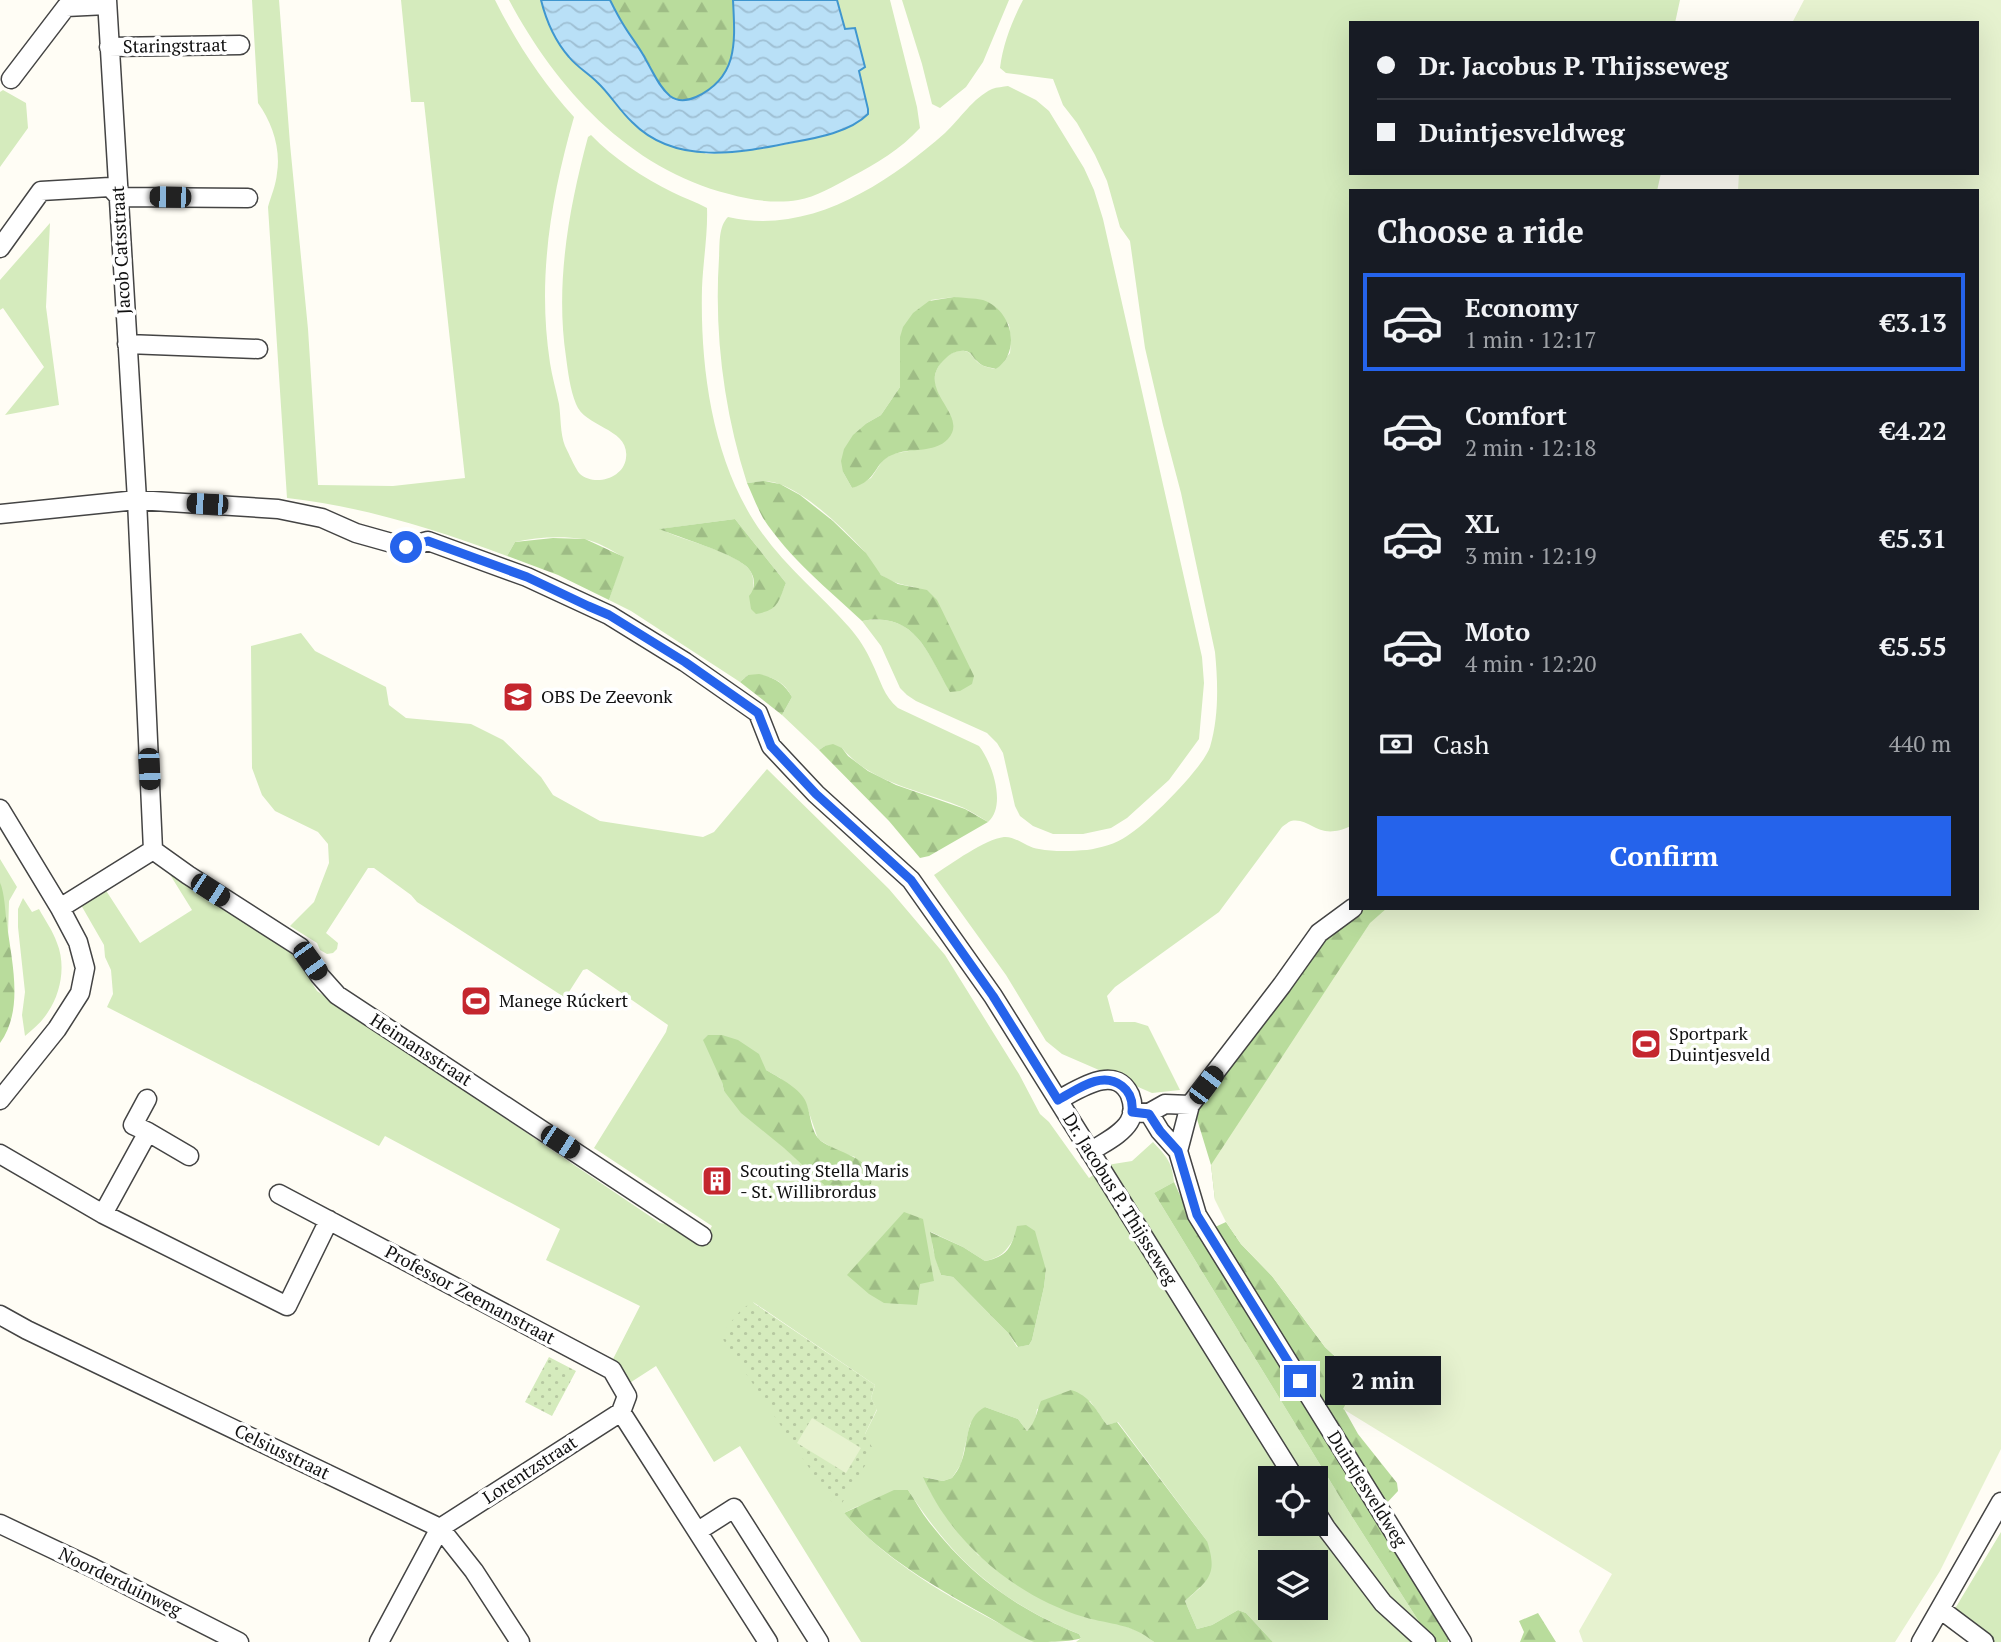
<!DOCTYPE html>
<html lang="en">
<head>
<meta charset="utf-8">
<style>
  body { margin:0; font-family:"PT Serif",serif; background:#242831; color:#f1f3f6; height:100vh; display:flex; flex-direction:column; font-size:26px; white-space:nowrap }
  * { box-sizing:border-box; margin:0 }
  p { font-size:23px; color:#9ea1a6 }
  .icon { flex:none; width:38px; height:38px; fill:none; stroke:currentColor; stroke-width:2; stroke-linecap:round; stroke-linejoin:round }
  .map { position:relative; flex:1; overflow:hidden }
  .side { position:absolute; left:1349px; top:189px; width:630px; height:721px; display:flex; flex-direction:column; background:#171b24; border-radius:0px; box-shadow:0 7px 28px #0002 }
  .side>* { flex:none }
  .hud { position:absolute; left:1349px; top:21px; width:630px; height:154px; border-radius:0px; box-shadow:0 7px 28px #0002; display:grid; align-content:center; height:154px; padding:0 28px; background:#171b24 }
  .buttons { position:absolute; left:1258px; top:1466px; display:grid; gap:14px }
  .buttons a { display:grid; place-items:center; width:70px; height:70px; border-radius:0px; background:#171b24; box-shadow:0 7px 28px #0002; font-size:35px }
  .end { position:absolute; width:32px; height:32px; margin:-16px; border:9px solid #2563eb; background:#fff; box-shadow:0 0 0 4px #fff }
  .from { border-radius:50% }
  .bubble { position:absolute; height:49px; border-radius:0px; background:#171b24; box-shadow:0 7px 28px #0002; font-size:23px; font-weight:700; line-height:49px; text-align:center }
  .car { position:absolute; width:21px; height:42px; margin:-21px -10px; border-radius:9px; box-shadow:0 0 5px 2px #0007; background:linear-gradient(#222 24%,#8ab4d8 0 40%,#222 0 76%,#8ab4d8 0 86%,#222 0) }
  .hud b { display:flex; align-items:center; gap:24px; height:66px; font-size:26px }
  .hud b+b { border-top:2px solid #363941 }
  .hud i { width:18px; height:18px; background:#f1f3f6 }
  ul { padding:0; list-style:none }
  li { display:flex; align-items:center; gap:21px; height:98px; margin:0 14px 10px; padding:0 14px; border:4px solid transparent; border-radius:0px }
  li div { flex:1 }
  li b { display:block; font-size:26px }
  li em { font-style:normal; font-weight:700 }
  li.current { border-color:#2563eb }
  li>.icon { width:63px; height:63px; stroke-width:1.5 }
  h2 { padding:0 28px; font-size:32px; line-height:84px }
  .pay { display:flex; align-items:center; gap:18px; height:77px; padding:0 28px; font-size:26px }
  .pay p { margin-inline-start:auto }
  .action { display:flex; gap:14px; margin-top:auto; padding:14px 28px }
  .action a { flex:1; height:80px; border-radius:0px; background:#2563eb; color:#fff; font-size:28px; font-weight:700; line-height:80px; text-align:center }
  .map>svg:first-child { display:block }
  .grass { fill:#d5ebbd; fill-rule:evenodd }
  .forest { fill:url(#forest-firs) }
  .park { fill:url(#park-dots) }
  .pitch { fill:#e6f2cf }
  .water { fill:url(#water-waves); stroke:#3f96cf; stroke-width:2 }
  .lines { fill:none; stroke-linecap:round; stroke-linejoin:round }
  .minor-casing { stroke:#444; stroke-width:21 }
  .minor { stroke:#fff; stroke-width:18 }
  .route { stroke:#2563eb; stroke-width:9 }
  .labels { text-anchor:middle; stroke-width:7; stroke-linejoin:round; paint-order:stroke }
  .street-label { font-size:18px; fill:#111; stroke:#fff }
  .poi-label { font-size:18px; fill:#111; stroke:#fff; text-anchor:start }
</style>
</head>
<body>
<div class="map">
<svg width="2001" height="1642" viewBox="0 0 2001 1642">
  <defs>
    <pattern id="forest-firs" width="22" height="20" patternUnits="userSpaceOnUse" patternTransform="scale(1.75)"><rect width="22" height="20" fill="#b9dc9c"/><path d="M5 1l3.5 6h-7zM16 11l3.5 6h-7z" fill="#9ebc85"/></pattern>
    <pattern id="park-dots" width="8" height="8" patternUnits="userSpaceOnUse" patternTransform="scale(1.75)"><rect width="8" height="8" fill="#d5ebbd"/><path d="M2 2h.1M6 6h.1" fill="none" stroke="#b6c8a1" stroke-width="1.8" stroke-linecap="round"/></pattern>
    <pattern id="water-waves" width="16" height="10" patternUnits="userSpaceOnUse" patternTransform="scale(1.75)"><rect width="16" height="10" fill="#b9e0f7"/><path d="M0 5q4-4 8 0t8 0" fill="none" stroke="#9ebfd3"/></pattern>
  </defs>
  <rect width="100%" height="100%" fill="#fffdf5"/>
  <!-- grass -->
  <path class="grass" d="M252,0h27l11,144 18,185 10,156 75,1 72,-8 -41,-376h-13l-10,-102h94c21,42 47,82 79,117 -23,81 -37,161 -24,246 2,13 6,27 9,41 2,13 1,29 6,42 3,6 11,24 15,28 15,13 44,4 46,-16 4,-30 -41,-30 -50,-54 -6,-15 -8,-32 -10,-47 -11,-74 3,-149 22,-220l3,-2c22,23 53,43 81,57 12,6 24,10 35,16 1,25 -4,54 -5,80 -2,82 11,177 60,245 25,35 59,62 87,94 9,10 18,24 23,36 8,16 12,34 26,45l81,38c13,16 28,60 9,76 -8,-5 -16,-10 -24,-14 -42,-18 -91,-23 -122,-60l-17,-2 -6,4 -37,-35 10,-18c-11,-20 -23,-21 -44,-22l-8,7 -109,-71 -22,-11 14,-43c-12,-7 -26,-16 -40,-18 -21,-3 -47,-2 -68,3l-8,14c-69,-26 -146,-50 -220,-58l-19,-291c3,-11 8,-22 9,-34 4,-24 -5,-51 -19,-70zM735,519l51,64 -4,9 -29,-1c1,-9 1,-18 -7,-25 -20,-17 -62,-25 -86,-37z
    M509,0h32l4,15 23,41 30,27 15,17 93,54c36,0 136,-15 162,-40v-5l-9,-38 6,-4 -10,-39 -10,1 -8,-29h53l27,107 3,21c-19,21 -44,36 -69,49 -17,9 -35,20 -53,23 -22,4 -48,0 -69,-6 -100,-25 -173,-106 -220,-194z
    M902,0h107l-26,62 -17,25 -26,21 -8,-4 -10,-40z
    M1023,0h657l-5,23h-324v150h310l-4,18h-306v635c-34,16 -39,-9 -60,-5 -3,1 -6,4 -9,6l-63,85 -104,75 -8,9 7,26h21l13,4 32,64 -28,3 -90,-39 -16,-13 -40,-66 -72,-100c17,-11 51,-36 70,-38 12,-1 23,11 35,12 15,3 33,2 48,1 13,-2 29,-6 40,-14 20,-12 76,-68 83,-89 9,-30 8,-64 5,-95l-34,-159 -18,-68 -18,-77 -15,-107 -10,-14 -13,-46 -12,-26 -18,-32 -14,-18 -10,-26 -47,-6 -6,-5c3,-24 12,-47 23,-68z
    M1008,86l28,14 13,11 35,57 10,22 9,29 99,438 2,26 -5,56 -30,41 -42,38 -16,10 -28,6h-30l-20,-8 -13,-10 -5,-10 -12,-53 -6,-10 -10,-10 -71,-32 -9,-6 -7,-7 -19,-42 -19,-25c54,-10 65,32 88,70l-36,-104c-10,-2 -21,-4 -30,-10 -9,-5 -13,-18 -20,-26 -19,-21 -57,-58 -85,-67 -10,-4 -21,-2 -32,-1 -23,-72 -33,-149 -28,-225 1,-13 -1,-31 9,-41 81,19 159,-33 217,-84 15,-14 28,-35 47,-44 5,-2 11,-2 16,-3zM954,297l43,12 12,16 2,15 -1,13 -14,16c-6,-1 -11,-2 -16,-5 -5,-3 -7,-9 -12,-12 -12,-6 -26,6 -31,17 -4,9 -3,18 2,26l-2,51 -45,8 -9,6 -12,18 -19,10 -9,-16 24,-49 14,-8 19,-28v-23l31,-64z
    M3,90l23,13 2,25 -28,39v-75z
    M50,223l-4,84 13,98 -54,10 39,-48 -41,-59 -3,2v-30z
    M301,633l14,18 71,36 3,18 17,13 65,6 32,16 38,37 12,18 47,26 103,16 11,-5 53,-63 122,120 56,66 74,119 21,40 9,8 40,56 18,-13 25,-4 21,-19c14,15 19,20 21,40l-20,11 195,319 83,130h-159l-27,-29 -8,-3 -26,15 -15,4 -12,-28 15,-13 7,-47 -89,-119 -11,3 -17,-24 -53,8 -2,13 -8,9 -9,-12 -33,-12 -15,17 -9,40 -9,14 -9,3 -19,-4 6,14 17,27 31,37 108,62 34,7 23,9 11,9h-78l5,-4 -2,-4c-79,-32 -125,-73 -171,-144l-52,17 -12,6c51,58 124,94 191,129h-174l-121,-196 -26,16 -58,-96 -31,20 -14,-23 29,-57 -94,-46 14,-31 -175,-93 -6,10 -272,-139 6,-13 -2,-24 -6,-13 -1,-12 -23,-40 24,-16 35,54 52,-33 -23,-37 125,81 23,37 343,232 48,10 4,-7 -118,-78 72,-116 2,-7 -81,-56 -4,1 -16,25 -3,2 -147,-95 -6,-7 -37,-27h-6l-42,65 12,10 -1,6 -4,4 -6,1 -7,-4 -3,-7 -27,-17 24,-24 15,-39 -1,-19 -10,-12 -43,-21 -13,-16 -10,-27 -1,-122zM766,1070l14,8 27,29 11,32 21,13 16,5 -11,38 -20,-10 -100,-94 -2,-9zM931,1232l32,15 22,14c15,-3 21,-9 29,-23l32,32 -2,17 -12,53 -3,5 -12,2 -8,-13 -56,-57 -12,-2 -8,-26zM753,1302l122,83 -4,13 6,12 -12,24zM1270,1479h46v45h-46zM1270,1563h46v45h-46z
    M0,859l17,28 -8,14 -1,35 -8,-54z
    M23,898l9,14 7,-3c6,11 14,22 18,34 9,22 4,50 -9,69 -6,10 -15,17 -23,24l-3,-21 3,-23 -7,-65v-18z
    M2001,1532v110h-8l-40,-30z"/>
  <!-- forest -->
  <path class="forest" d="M610,0h123c2,41 6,77 -37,97 -9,4 -18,5 -26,-1 -11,-9 -17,-24 -24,-36 -6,-12 -16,-24 -23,-36 -5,-8 -9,-16 -13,-24z
    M954,297c9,1 20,1 29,3 29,10 39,51 13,69 -7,-2 -14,-2 -19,-8 -5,-4 -5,-9 -12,-10 -7,-1 -14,2 -19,7 -35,31 25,56 2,81 -14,15 -39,8 -56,16 -19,8 -13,25 -40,33l-9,-16 -2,-11 3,-12 9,-14 14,-12 14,-8 19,-28v-50l3,-10 10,-14 16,-12z
    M764,481l16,3 20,11 33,26 33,32 15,22 17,9 29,6 10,10 37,76 -2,8 -12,7 -10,1c-23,-39 -34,-81 -88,-71 -34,-32 -73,-63 -99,-103 -6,-11 -11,-24 -16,-35z
    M735,519l51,64c-8,19 -7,27 -30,31l-5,-5 -2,-13c8,-9 6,-22 -3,-30 -16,-14 -66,-28 -87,-37z
    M553,538l32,1 39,18 -15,43 -51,-25 -51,-19 8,-14z
    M759,674c15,3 26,10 33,23l-10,18 -42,-33 8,-7z
    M833,744l9,4 6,8 20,15 28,14 69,24 23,13 -59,34 -9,2 -31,-37 -70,-71 6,-4z
    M0,882c5,13 5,29 7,43 5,38 17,85 -7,118z
    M1361,908h126l-272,292 -4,-35 -14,-46 3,-15 18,-19 104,-148z
    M708,1035h14l16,5 21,14 7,16c12,7 32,17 39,30 6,12 5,32 16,41 16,12 55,17 50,43l-27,11 -20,-10 -40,-37 -43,-35 -17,-22 -2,-9 -19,-42z
    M1174,1182c26,59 61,113 95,168 56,91 115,180 172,271l7,11v10h-16l-83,-130 -195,-319z
    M904,1212l19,7 11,62 -14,3 -3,21 -33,-2 -15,-9 -22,-19z
    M1226,1222l15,22 31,32 53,71 34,32 -15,30 14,25 39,49 1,8 -14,15 -171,-278z
    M1026,1225l9,6 11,39 -2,17 -12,53 -3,5 -11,2 -9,-13 -56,-57 -12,-2 -6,-17 -5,-26 33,15 22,14c22,-4 27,-14 32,-35z
    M1071,1390c18,5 26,21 36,35l10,-3 90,119c11,34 2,38 -22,60l12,28 15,-4 26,-15 8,3 27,29h-119c-23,-19 -43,-17 -70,-25 -69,-21 -132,-74 -161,-140l20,4 9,-3c3,-4 7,-9 9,-15 8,-19 3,-45 24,-56l33,12 9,12c9,-9 9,-18 14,-30z
    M894,1490h14c7,10 13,22 21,32 43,55 86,86 150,112l2,4c-7,4 -37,4 -47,4 -12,-4 -30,-16 -42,-23 -53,-30 -108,-60 -148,-106z
    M1538,1613l18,29h-36l4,-10 -5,-11z"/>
  <!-- park -->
  <path class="park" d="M752,1302l123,83 -4,13 6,11 -12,25 9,17 -32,52 -10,-1 -112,-167 21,-25z
    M549,1357l27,14 -24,45 -27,-14z"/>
  <!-- pitch -->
  <path class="pitch" d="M1804,0h197v1449l-61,122 -45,71h-312l-4,-11 33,-57 -269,-165 16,-30 -34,-32 -53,-71 -31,-32 -15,-22 -11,-22 -4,-35 159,-242 17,-15h591v-717h-240l1,-18h239v-150h-186z
    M812,1418l49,30 -15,25 -49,-30z"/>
  <!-- water -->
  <path class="water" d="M541,0h69c4,8 8,16 13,24 7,12 17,24 23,36 7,12 13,27 24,36 8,6 17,5 26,1 43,-20 39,-56 37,-97h104l8,29 10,-1 10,39 -6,4 9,38v5c-18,18 -51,24 -74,28 -54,11 -119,24 -162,-20 -13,-12 -22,-28 -35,-40 -9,-9 -20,-15 -28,-25 -14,-16 -23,-37 -28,-57z"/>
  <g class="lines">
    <!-- minor casing -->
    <g class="minor-casing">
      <path id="minor" d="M107,0l30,500 16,350
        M109,47l131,-2
        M11,79l55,-72 41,-2
        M0,248l41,-57 69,-4 9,10 129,1
        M127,344l131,5
        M0,514l137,-14 141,9 44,9 34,15 50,14 22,-6 99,36 82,38 76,47 73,51 13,33 45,48 95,86 82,116 302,483
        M0,809l60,99 18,34 7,26 -5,25 -23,36 -57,71
        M153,850l35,25 112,72 20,29 17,19 365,241
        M60,908l93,-58
        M147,1099l-14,26 15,7 41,24
        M1058,1100c20,-10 57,-37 72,-5 3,8 4,19 -1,27 -8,13 -26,21 -39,30
        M1132,1112l17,1 11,18 18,20 19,64 265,427
        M1149,1113l16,-9 25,1
        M1178,1151l12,-46 92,-120 37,-52 34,-25
        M0,1154l103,60 184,92 42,-86
        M279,1194l333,176 15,26 -6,16
        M103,1214l45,-82
        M0,1315l27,15 413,198 34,43 46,71
        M1316,1512l10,16 57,75 43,39
        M0,1524l93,44 146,74
        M698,1531l36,-23 85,134
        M1940,1609l44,33
        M379,1642l61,-114 181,-116 147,230
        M1921,1642l80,-140"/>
    </g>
    <!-- minor -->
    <use href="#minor" class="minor"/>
  </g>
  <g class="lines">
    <!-- route -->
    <path class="route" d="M406,547l22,-6 99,36 61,29 21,9 76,47 73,51 13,33 45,48 95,86 82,116 65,104c19,-10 43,-30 64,-14 8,6 11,16 10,26l17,2 11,17 18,20 19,64 103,166"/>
  </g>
  <!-- icons -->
  <defs>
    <g id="school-square" transform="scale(1.575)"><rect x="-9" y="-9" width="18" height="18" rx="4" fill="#c4262e" stroke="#fff"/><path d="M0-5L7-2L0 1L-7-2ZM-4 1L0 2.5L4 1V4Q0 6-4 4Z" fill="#fff"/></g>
    <g id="stadium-square" transform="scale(1.575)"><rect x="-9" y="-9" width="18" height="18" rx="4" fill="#c4262e" stroke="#fff"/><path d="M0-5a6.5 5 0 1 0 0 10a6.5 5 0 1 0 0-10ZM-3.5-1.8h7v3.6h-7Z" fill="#fff"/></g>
    <g id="building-square" transform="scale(1.575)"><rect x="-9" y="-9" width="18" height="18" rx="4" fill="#c4262e" stroke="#fff"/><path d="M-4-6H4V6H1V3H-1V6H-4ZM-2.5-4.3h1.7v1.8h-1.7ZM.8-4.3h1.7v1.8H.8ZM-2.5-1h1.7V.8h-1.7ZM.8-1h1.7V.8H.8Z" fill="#fff"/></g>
  </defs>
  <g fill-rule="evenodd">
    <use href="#school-square" x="518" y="697"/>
    <use href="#stadium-square" x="476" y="1001"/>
    <use href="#stadium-square" x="1646" y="1044"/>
    <use href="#building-square" x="717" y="1181"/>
  </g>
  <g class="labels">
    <!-- street labels -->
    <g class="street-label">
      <text transform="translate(175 46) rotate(-1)" y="6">Staringstraat</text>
      <text transform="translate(121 250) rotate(-93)" y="6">Jacob Catsstraat</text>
      <text transform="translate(421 1050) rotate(33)" y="6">Heimansstraat</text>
      <text transform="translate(1120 1199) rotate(58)" y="6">Dr. Jacobus P. Thijsseweg</text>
      <text transform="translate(470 1295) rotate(28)" y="6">Professor Zeemanstraat</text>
      <text transform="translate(282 1452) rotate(26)" y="6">Celsiusstraat</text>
      <text transform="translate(530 1470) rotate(-33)" y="6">Lorentzstraat</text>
      <text transform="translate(1367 1489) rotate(58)" y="6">Duintjesveldweg</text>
      <text transform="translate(120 1582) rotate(26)" y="6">Noorderduinweg</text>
    </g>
    <!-- poi labels -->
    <g class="poi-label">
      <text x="541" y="703">OBS De Zeevonk</text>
      <text x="499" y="1007">Manege Rúckert</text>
      <text x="1669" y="1040">Sportpark<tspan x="1669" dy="21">Duintjesveld</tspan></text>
      <text x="740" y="1177">Scouting Stella Maris<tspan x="740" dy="21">- St. Willibrordus</tspan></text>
    </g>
  </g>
</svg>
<div class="buttons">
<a><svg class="icon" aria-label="locate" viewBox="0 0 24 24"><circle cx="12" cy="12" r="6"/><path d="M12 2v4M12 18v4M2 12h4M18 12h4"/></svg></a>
<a><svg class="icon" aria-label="layers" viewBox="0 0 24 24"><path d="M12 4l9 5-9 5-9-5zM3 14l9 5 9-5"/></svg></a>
</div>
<i class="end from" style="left:406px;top:547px"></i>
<i class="end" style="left:1300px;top:1381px"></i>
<div class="bubble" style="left:1325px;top:1356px;width:116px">2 min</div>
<i class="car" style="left:170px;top:197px;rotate:271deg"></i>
<i class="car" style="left:207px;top:504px;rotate:273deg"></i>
<i class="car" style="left:149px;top:769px;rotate:177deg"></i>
<i class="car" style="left:210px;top:890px;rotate:123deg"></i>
<i class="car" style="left:310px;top:961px;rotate:144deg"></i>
<i class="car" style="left:1206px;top:1085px;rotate:37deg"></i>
<i class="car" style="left:560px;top:1142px;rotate:123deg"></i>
<div class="hud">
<b><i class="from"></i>Dr. Jacobus P. Thijsseweg</b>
<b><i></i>Duintjesveldweg</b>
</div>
<section class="side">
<h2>Choose a ride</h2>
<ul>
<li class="current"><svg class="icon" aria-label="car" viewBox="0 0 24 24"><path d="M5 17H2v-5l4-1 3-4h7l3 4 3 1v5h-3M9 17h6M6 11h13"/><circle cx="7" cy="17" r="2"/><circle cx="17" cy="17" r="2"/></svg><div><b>Economy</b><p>1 min · 12:17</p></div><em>€3.13</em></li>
<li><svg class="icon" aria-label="car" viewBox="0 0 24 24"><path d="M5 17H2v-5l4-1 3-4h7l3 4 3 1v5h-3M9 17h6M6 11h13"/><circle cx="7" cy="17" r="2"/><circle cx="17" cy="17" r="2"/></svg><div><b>Comfort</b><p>2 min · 12:18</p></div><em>€4.22</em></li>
<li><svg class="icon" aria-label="car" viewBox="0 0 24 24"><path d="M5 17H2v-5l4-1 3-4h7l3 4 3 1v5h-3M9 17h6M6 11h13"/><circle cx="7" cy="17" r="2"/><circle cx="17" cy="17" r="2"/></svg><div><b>XL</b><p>3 min · 12:19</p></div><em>€5.31</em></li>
<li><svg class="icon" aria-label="car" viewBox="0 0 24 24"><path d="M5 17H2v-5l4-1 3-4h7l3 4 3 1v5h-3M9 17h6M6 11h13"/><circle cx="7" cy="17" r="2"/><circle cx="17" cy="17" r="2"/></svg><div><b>Moto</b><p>4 min · 12:20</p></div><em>€5.55</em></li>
</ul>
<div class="pay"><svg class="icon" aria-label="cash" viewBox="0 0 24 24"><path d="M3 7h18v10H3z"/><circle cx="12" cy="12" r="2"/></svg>Cash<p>440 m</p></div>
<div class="action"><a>Confirm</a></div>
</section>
</div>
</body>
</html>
